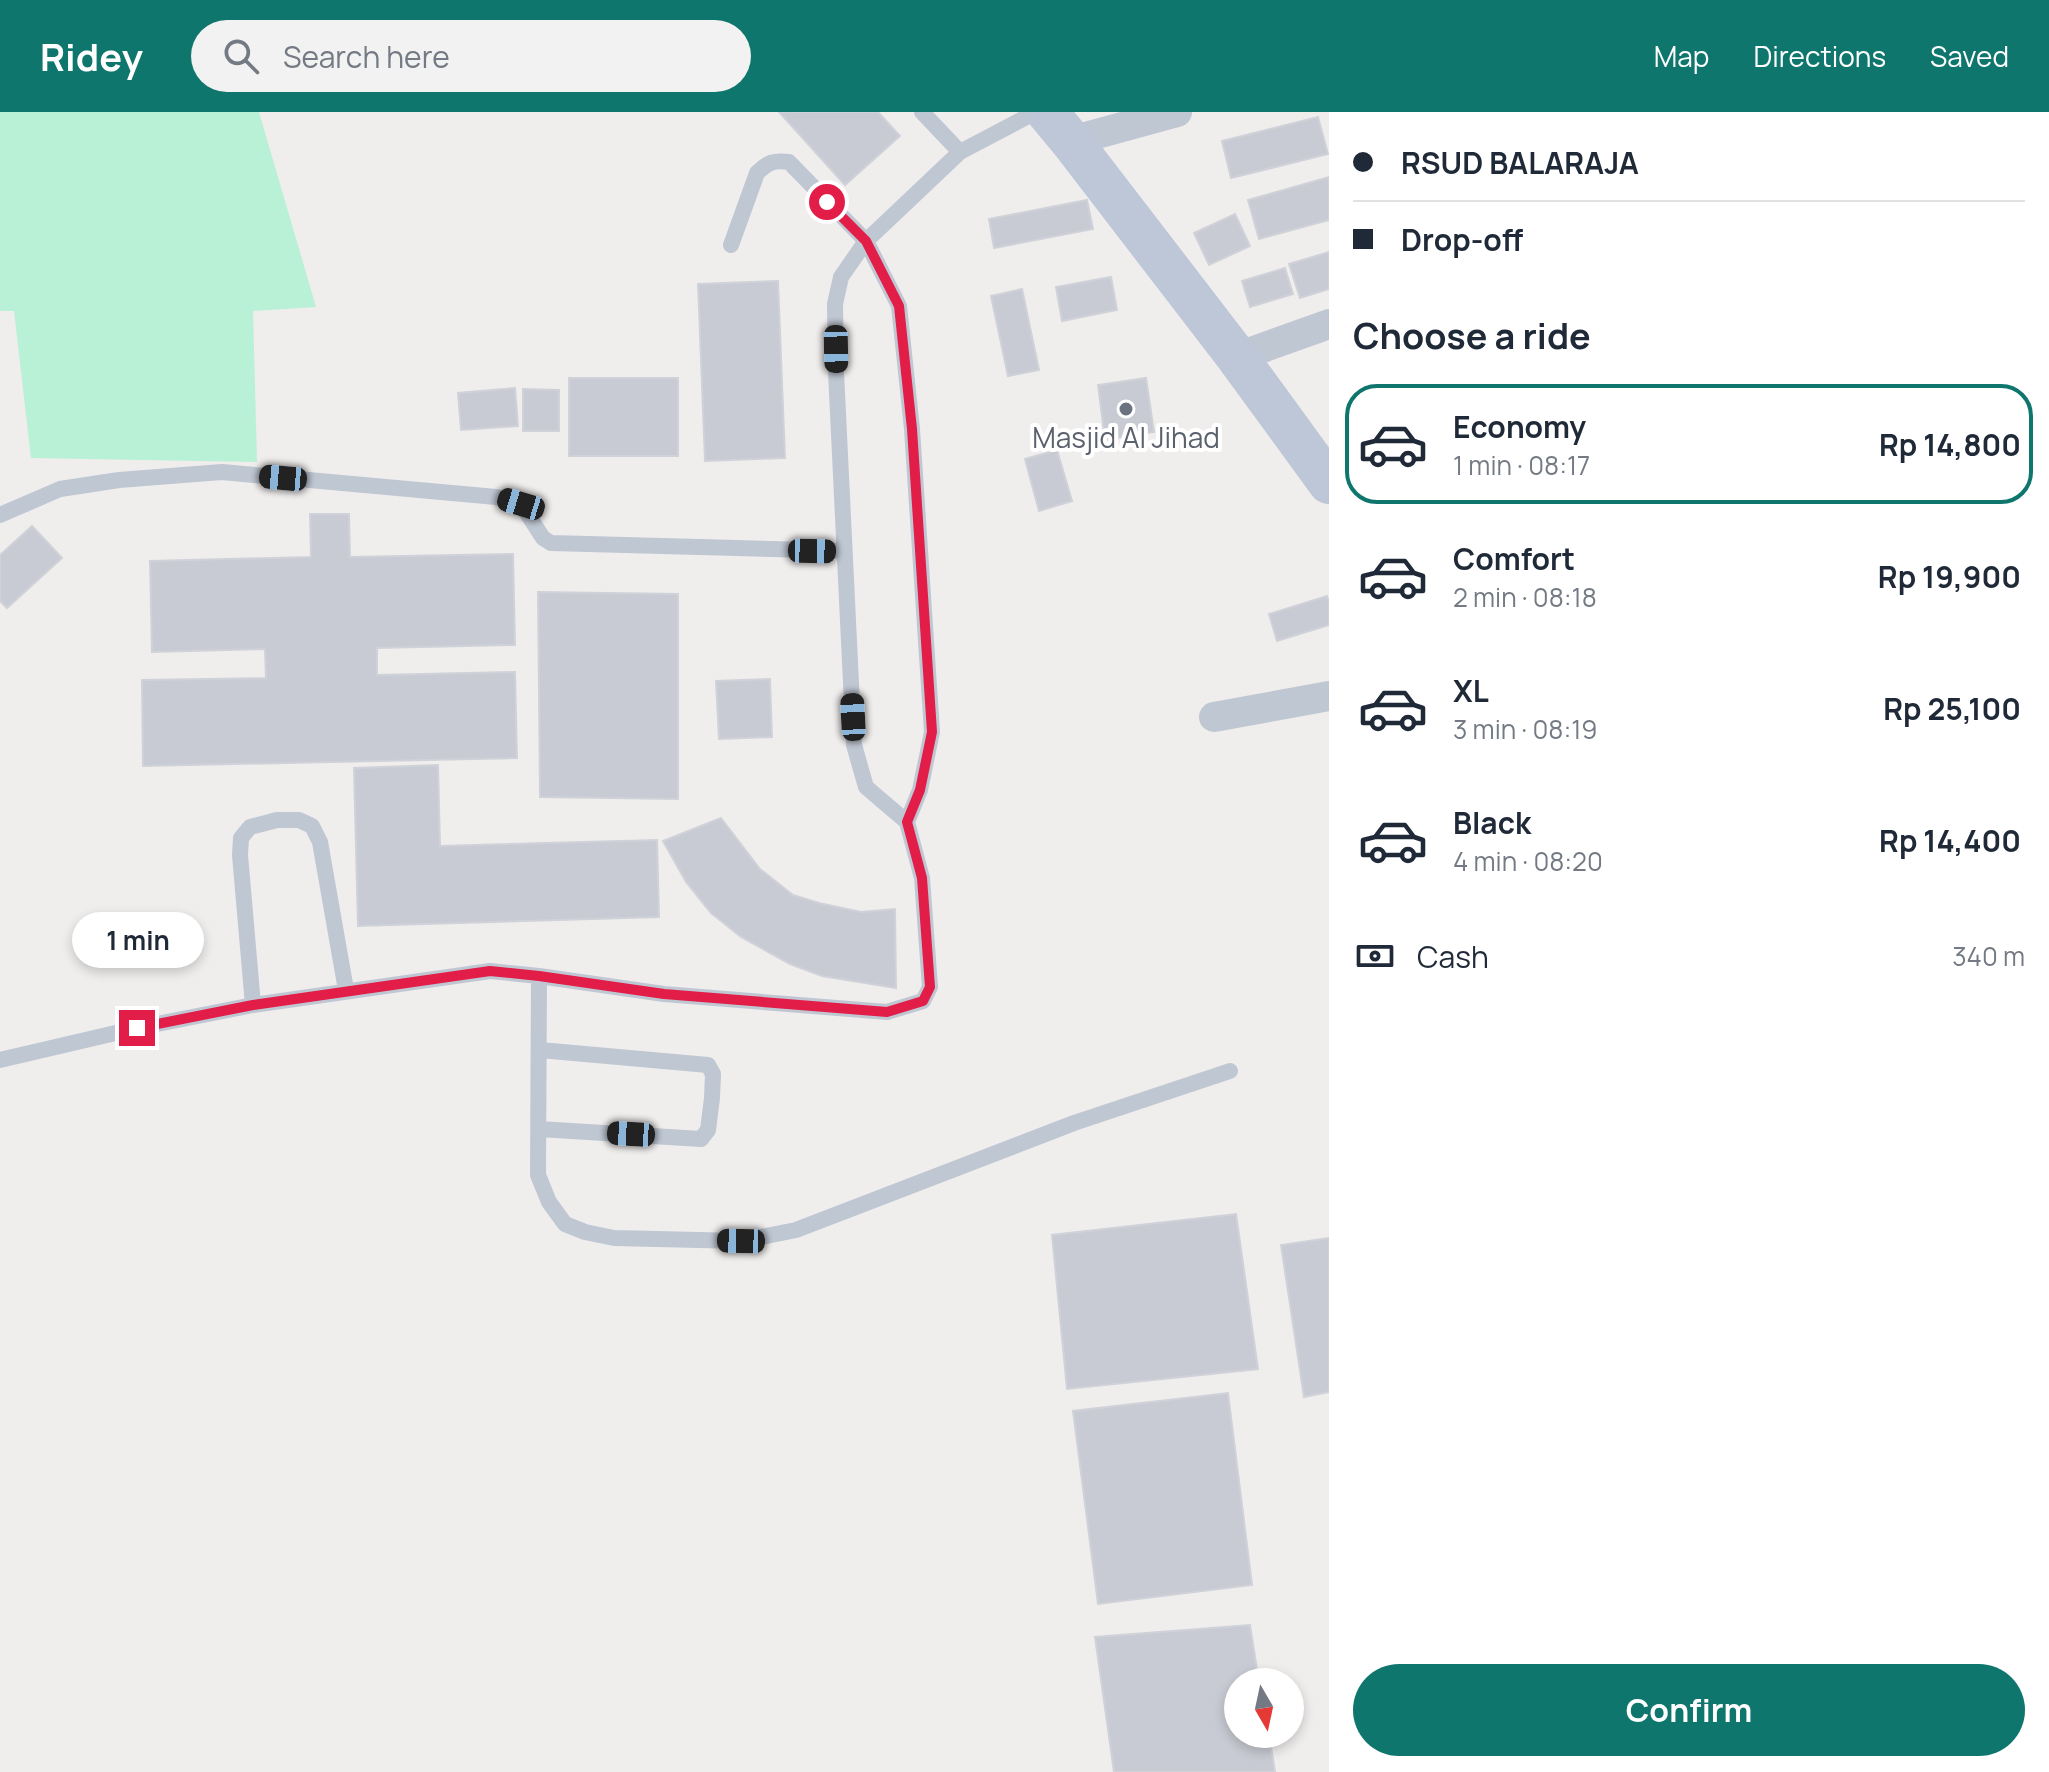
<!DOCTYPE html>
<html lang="en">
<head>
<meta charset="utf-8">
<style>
  body { margin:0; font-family:Manrope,sans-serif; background:#f2f2f3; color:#1f2937; height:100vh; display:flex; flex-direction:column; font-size:30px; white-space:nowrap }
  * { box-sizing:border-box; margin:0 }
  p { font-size:26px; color:#747a83 }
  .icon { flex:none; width:44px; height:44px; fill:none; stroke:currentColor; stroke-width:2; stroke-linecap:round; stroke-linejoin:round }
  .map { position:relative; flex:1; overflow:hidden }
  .drawer { display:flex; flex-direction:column; background:#fff; width:720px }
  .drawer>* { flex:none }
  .top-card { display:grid; align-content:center; height:176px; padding:0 24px; background:#fff }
  .needle { width:52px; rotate:171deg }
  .controls { position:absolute; left:1224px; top:1556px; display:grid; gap:16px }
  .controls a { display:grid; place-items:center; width:80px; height:80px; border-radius:50%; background:#fff; box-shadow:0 4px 12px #0003; font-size:40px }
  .end { position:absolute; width:36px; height:36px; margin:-18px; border:10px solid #e11d48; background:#fff; box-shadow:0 0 0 4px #fff }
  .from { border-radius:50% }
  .bubble { position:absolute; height:56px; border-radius:28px; background:#fff; box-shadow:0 4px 12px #0003; font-size:26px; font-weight:700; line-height:56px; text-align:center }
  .car { position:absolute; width:24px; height:48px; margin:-24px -12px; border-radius:10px; box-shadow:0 0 6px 2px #0007; background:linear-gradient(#222 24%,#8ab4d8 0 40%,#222 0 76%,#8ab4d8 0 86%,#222 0) }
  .top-card b { display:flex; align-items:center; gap:28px; height:76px; font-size:30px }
  .top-card b+b { border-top:2px solid #e0e1e3 }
  .top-card i { width:20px; height:20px; background:#1f2937 }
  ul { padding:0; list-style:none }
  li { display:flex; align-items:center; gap:24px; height:120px; margin:0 16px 12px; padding:0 8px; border:4px solid transparent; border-radius:32px }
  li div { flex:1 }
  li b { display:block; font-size:30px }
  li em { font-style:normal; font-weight:700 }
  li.active { border-color:#0f766e }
  li>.icon { width:72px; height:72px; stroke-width:1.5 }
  h2 { padding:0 24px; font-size:36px; line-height:96px }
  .pay { display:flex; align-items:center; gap:20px; height:88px; padding:0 24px; font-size:30px }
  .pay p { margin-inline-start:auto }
  .button { display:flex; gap:16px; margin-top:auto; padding:16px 24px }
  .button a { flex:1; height:92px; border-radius:48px; background:#0f766e; color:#fff; font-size:32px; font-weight:700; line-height:92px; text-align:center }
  header { display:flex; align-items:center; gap:48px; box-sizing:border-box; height:112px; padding:0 40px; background:#0f766e; color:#fff }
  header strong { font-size:38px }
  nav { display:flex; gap:44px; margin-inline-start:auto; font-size:28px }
  .search { width:560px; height:72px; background:#f2f2f3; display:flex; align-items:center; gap:20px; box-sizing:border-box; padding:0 28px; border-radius:44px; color:#747a83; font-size:30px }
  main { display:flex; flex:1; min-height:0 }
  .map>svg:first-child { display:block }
  .green { fill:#b8f1d5 }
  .building { fill:#c8cbd3; stroke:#d0d2d9; stroke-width:2 }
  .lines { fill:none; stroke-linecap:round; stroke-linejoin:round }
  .service { stroke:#bfc7d3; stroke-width:16 }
  .minor { stroke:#bfc7d3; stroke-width:30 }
  .secondary { stroke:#bec7d7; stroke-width:42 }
  .route { stroke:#e11d48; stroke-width:10 }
  .worship-dot { fill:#6b7280; stroke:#fff; stroke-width:3 }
  .labels { text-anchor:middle; stroke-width:8; stroke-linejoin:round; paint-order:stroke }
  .worship-label { font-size:28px; fill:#5b616d; stroke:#fff }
</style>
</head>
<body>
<header>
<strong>Ridey</strong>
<div class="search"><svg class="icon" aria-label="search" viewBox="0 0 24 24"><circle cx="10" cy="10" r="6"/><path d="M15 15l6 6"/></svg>Search here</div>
<nav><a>Map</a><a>Directions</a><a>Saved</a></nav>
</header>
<main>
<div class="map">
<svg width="1329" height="1660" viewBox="0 0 1329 1660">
  <rect width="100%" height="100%" fill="#f0eded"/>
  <!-- green -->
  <path class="green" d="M0,0h259l57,195 -63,4 4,151 -226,-4 -17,-147h-14z"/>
  <!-- building -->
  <path class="building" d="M779,0h99l22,24 -55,49z
    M1318,5l10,37 -97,24 -9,-37z
    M1329,65v43l-70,19 -11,-39z
    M1087,88l6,29 -99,19 -5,-29z
    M1235,102l15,32 -41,19 -15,-32z
    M1329,140v37l-29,9 -11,-34z
    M1285,156l8,26 -43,13 -8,-26z
    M1111,165l6,33 -55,11 -6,-34z
    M778,169l7,177 -80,3 -7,-177z
    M1022,177l17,81 -31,6 -17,-80z
    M569,266h109v78h-109z
    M1146,266l8,54 -49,8 -7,-55z
    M515,276l3,38 -57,4 -3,-37z
    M523,277l36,1v41h-36z
    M1057,338l15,51 -33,10 -14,-52z
    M310,402h39l1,43 163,-3 2,91 -138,3v27l138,-3 2,86 -374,8 -1,-86 124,-2 -1,-29 -113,3 -2,-91 161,-4z
    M32,414l30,32 -55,50 -7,-7v-46z
    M538,480l140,2v205l-138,-2z
    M1327,484l2,7v22l-52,16 -8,-27z
    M770,567l2,58 -53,2 -3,-58z
    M438,653l2,81 217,-6 2,77 -301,9 -4,-158z
    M721,706l39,51 33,26 26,8 42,9 34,-3 1,79 -74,-12 -32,-12 -49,-27 -30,-24 -25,-31 -23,-41z
    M1236,1102l22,155 -191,20 -15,-154z
    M1329,1126v154l-25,5 -23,-152z
    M1228,1281l24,192 -154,19 -25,-193z
    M1250,1513l9,57h-21v52h31l6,38h-161l-19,-135z"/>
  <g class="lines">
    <!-- service -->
    <path class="service" d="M922,0l38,40
      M731,133l26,-72c11,-11 17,-13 32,-11l77,79 33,65 13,123 20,303 -12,58 -13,32
      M0,403l60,-26 59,-9 103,-8 274,25 25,7 22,34 8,5 293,8
      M539,864l-1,199 11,27 16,22 20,8 29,6 127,3 55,-11 278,-107 156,-52
      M253,893l-13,-150 1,-17 9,-11 27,-7h22l13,6 8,16 26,148
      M0,948l137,-32 116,-23 237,-34 49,5 125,18 223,18 36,-11 7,-14 -8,-109 -15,-56 -41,-35 -12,-42 -18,-373 -1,-68 6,-27 25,-36 94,-89 76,-40
      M539,1017l162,10 7,-9 4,-32 1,-24 -5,-9 -168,-15"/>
    <!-- minor -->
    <path class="minor" d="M1071,29l106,-29
      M1237,245l92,-33
      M1214,605l115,-21"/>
    <!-- secondary -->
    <path class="secondary" d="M1047,0l24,29 166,216 92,126"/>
  </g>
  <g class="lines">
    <!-- route -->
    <path class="route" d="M137,916l116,-23 237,-34 49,5 125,18 223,18 36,-11 7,-14 -8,-109 -15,-56 13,-32 12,-58 -20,-303 -13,-123 -33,-65 -39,-39"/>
  </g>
  <!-- markers -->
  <circle class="worship-dot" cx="1126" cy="297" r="8"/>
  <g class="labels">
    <!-- worship labels -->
    <g class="worship-label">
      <text x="1126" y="336">Masjid Al Jihad</text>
    </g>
  </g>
</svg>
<div class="controls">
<a><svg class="needle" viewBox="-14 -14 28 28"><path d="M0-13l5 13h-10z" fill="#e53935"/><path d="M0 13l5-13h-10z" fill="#747a83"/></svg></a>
</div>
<i class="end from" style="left:827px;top:90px"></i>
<i class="end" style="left:137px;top:916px"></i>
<div class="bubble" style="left:72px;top:800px;width:132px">1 min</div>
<i class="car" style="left:836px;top:237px;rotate:179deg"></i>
<i class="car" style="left:283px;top:366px;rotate:275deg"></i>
<i class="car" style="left:521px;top:392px;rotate:287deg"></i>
<i class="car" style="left:812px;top:439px;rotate:91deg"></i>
<i class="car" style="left:853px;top:605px;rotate:357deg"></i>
<i class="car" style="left:631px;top:1022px;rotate:273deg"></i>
<i class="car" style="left:741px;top:1129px;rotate:271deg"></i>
</div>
<section class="drawer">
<div class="top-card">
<b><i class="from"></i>RSUD BALARAJA</b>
<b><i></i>Drop-off</b>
</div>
<h2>Choose a ride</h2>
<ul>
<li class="active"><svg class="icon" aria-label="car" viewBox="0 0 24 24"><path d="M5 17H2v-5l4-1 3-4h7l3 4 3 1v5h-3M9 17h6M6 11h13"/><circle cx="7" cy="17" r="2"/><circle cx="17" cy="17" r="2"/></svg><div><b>Economy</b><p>1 min · 08:17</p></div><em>Rp 14,800</em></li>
<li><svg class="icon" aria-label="car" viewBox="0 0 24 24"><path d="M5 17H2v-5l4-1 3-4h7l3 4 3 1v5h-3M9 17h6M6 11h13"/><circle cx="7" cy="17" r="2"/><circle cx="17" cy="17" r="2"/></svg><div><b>Comfort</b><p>2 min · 08:18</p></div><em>Rp 19,900</em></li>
<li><svg class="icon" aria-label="car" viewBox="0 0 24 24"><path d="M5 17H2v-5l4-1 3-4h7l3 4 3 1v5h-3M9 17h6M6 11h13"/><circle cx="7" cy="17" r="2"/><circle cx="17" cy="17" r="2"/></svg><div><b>XL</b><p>3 min · 08:19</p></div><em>Rp 25,100</em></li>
<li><svg class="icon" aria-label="car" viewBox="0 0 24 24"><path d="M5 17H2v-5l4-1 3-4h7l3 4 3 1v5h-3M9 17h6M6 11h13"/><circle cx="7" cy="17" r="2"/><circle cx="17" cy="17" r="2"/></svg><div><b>Black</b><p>4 min · 08:20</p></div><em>Rp 14,400</em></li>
</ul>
<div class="pay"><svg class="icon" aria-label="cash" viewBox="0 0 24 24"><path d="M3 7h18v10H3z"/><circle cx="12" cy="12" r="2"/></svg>Cash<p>340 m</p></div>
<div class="button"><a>Confirm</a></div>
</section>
</main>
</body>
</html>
